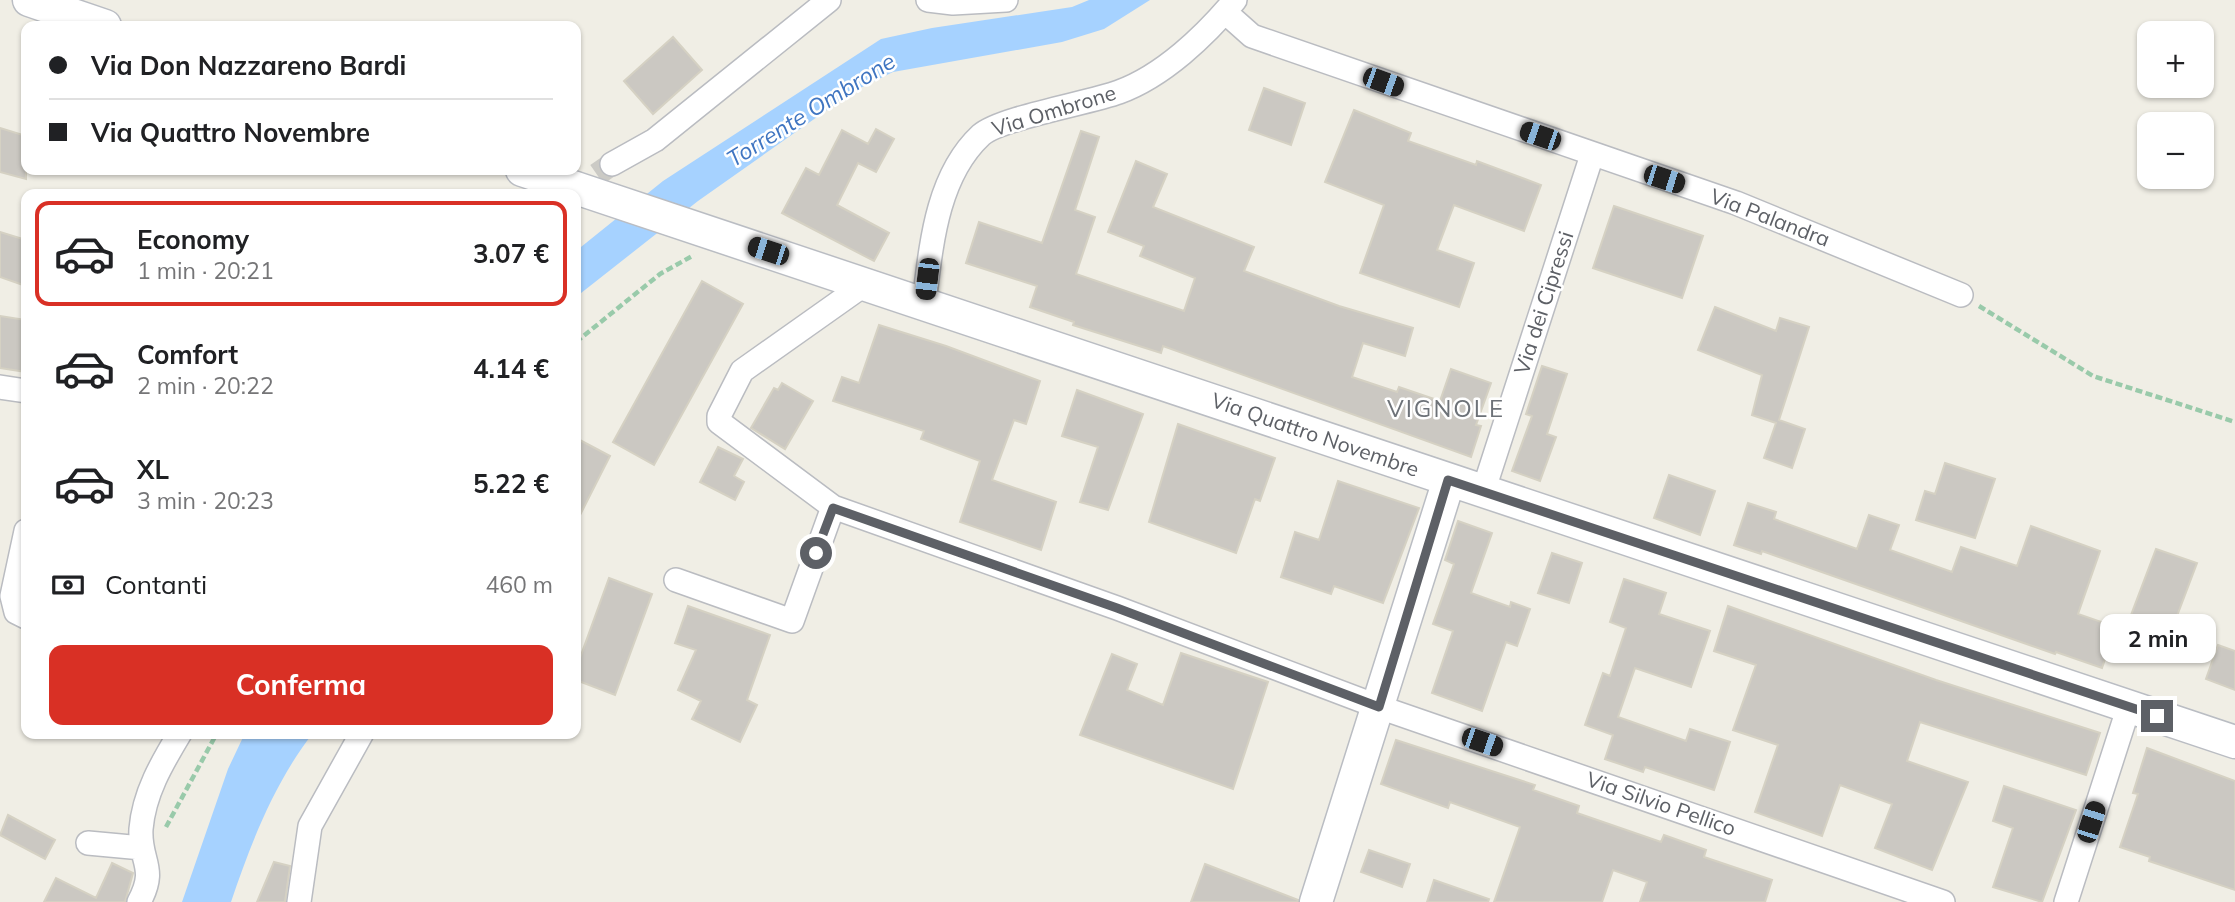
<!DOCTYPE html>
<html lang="it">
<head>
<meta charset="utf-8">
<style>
  body { margin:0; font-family:Mulish,sans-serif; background:#f2f2f2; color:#202124; height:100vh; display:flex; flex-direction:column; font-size:26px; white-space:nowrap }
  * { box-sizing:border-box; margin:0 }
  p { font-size:23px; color:#757577 }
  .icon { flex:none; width:38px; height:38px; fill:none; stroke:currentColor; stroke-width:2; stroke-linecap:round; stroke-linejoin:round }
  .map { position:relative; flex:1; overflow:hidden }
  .side { position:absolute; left:21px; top:189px; width:560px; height:550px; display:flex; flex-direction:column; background:#fff; border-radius:14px; box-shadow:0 2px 5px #0004 }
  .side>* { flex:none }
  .hud { position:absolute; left:21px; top:21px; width:560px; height:154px; border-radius:14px; box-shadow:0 2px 5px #0004; display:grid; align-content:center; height:154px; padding:0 28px; background:#fff }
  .buttons { position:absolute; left:2137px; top:21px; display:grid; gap:14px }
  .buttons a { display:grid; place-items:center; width:77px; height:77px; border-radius:14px; background:#fff; box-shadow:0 2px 5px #0004; font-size:35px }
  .end { position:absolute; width:32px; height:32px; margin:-16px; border:9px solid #5d6066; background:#fff; box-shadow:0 0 0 4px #fff }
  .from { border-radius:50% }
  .bubble { position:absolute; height:49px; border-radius:14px; background:#fff; box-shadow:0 2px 5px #0004; font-size:23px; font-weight:700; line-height:49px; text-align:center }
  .car { position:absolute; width:21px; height:42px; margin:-21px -10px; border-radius:9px; box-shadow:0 0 5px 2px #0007; background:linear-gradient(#222 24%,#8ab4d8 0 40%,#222 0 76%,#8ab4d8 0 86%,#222 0) }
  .hud b { display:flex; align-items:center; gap:24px; height:66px; font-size:26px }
  .hud b+b { border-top:2px solid #e0e0e0 }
  .hud i { width:18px; height:18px; background:#202124 }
  ul { padding:12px 0 0; list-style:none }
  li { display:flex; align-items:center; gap:21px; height:105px; margin:0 14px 10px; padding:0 14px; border:4px solid transparent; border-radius:14px }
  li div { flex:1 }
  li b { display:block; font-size:26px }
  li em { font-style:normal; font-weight:700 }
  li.current { border-color:#d93025 }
  li>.icon { width:63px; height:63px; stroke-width:1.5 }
  .pay { display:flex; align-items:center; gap:18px; height:77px; padding:0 28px; font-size:26px }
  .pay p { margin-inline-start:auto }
  .cta { display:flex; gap:14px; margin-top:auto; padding:14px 28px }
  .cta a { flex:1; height:80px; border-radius:14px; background:#d93025; color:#fff; font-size:28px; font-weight:700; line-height:80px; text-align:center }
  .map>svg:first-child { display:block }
  .water { fill:#a6d2ff }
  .building { fill:#cbc8c2; stroke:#d5d1c3; stroke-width:2 }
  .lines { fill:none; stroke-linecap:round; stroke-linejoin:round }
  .street-tunnel { stroke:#cbcac5; stroke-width:23; stroke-dasharray:23 11; stroke-linecap:butt }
  .street-casing { stroke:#babcc1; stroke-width:26 }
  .secondary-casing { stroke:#babdc3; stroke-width:35 }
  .path { stroke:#99caaa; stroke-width:4.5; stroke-dasharray:7 3.5; stroke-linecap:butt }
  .street { stroke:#fff; stroke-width:23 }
  .secondary { stroke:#fff; stroke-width:32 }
  .route { stroke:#5d6066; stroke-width:9 }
  .labels { text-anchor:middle; stroke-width:5; stroke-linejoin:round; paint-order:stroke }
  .street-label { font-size:21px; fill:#5d6066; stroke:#fff }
  .water-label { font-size:23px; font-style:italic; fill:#3f75c1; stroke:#fff }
  .quarter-label { font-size:24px; letter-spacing:2px; fill:#6d7278; stroke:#fff }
</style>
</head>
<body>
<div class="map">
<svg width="2235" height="902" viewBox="0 0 2235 902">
  <rect width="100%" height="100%" fill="#f0eee5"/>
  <!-- water -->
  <path class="water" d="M1089,0h61l-46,29 -42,13 -169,30 -39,19 -156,110 -122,96v-46l87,-70 218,-142 51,-11 140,-21z
    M245,733h68c-39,50 -62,110 -82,169h-49l46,-133z"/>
  <!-- building -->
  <path class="building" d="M673,37l29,33 -49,44 -29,-33z
    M1264,88l41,15 -14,42 -42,-15z
    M1354,110l57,23 -3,8 68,24 1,-4 64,24 -17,46 -70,-26 -17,45 37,13 -15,44 -99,-34 24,-68 -59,-23z
    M0,128l26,8v43l-26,-7z
    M876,129l18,10 -18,33 -18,-9 -21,42 52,28 -15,28 -92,-48 24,-45 13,7 23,-45 26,14z
    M1081,131l18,6 -24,73 20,7 -19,57 108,37 11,-33 -55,-22 4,-10 -36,-14 28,-71 31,13 -14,33 101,40 -10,24 95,35 74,22 -8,28 -42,-13 -11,34 45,15 2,-5 41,14 11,-32 40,14 -15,42 5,1 -10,31 -308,-111 -2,7 -88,-28 1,-3 -44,-15 7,-21 -71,-23 13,-41 63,21z
    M1614,206l89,30 -21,62 -89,-30z
    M0,232l26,8v46l-26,-9z
    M702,281l41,23 -89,161 -41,-23z
    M1715,307l61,24 4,-13 29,9 -30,93 26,9 -13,39 -28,-10 12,-35 -24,-8 10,-40 -64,-25z
    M0,316l26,4v52l-26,-4z
    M879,325l67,21 94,35 -14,43 -12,-4 -22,60 64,22 -15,48 -81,-28 20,-61 -59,-22 3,-8 -91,-30 9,-24 17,6z
    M1542,366l25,8 -20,60 9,3 -16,44 -28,-10 20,-55 -6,-2z
    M782,383l31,18 -28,48 -34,-21 23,-40 4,2z
    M1077,390l66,24 -35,96 -28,-8 18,-55 -36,-11z
    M1178,424l97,34 -15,43 -5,-2 -19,54 -87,-31z
    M576,438l34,18 -34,67z
    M718,447l25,12 -9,17 10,6 -9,18 -35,-18z
    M1945,463l50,16 -20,59 -59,-18 9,-29 10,3z
    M1669,475l46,16 -15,44 -46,-17z
    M1338,481l81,27 -36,95 -49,-17 -3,8 -50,-17 14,-45 24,8z
    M1748,503l28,9 -2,7 83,30 12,-34 30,10 -9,25 62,22 9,-25 56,19 14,-40 69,25 -22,63 38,13 -14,41 -46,-16 -1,2 -293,-103 -1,3 -27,-9z
    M1458,521l34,12 -21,60 39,14 1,-5 19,7 -13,37 -11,-4 -24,69 -50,-18 21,-62 -20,-7 21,-60 -9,-4z
    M2156,549l41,14 -31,82 -41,-14z
    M1552,553l30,10 -13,40 -31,-10z
    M609,578l43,16 -37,101 -39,-15v-11z
    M1624,579l42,14 -7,21 51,17 -19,56 -56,-19 -17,49 68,24 4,-12 40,13 -16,48 -69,-23 -2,5 -38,-13 8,-24 -28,-10 18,-52 7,3 16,-48 -16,-6z
    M688,606l82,29 -23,65 10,5 -17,37 -48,-23 9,-18 -23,-11 18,-40 -21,-7z
    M1728,606l208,74 164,53 -14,42 -166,-53 -13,39 61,21 -36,88 -57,-22 17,-44 -52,-19 -18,51 -67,-24 23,-67 -45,-15 23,-65 -42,-14z
    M2218,645l17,6v39l-29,-11z
    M1181,653l87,29 -35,107 -153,-54 32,-81 25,10 -10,26 36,15z
    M1396,740l139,45 -2,5 46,16 -2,7 84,29 3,-7 42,15 -2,7 68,23 -7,22h-125l7,-20 -34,-12 -11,32h-108l26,-75 -70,-25 -2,6 -67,-24z
    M2147,748l88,33v109l-86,-29 1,-4 -30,-10 18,-53 -5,-1z
    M2004,786l72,24 -34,92 -49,-15 20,-59 -20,-7z
    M8,815l47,25 -10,19 -45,-24z
    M1369,850l41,14 -8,23 -41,-15z
    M274,862l16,4 -5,36h-28z
    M112,863l21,10 -8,29h-81l12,-24 40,20z
    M1205,864l93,36v2h-107z
    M1434,880l55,19 -1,3h-61z"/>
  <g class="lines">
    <!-- street-tunnel -->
    <path class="street-tunnel" d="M569,194l43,-30"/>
    <!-- street casing -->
    <g class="street-casing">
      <path id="street" d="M928,0l25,3 53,-3
        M1225,12l27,24 484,167 225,92
        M612,164l43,-24 174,-140
        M924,304c7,-57 12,-127 57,-169 19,-17 108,-32 138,-43 44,-16 86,-56 116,-92
        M0,387l26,4
        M1483,492l109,-337
        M833,507l-114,-85v-6l23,-45 123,-87
        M26,531l-14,65 4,16 10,5
        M676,580l116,41 41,-114 284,101 262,99 564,195
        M88,843l54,5
        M139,902c19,-35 0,-40 2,-73 3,-36 21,-66 39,-96
        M299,902l11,-76 52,-93
        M2066,902l63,-196"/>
    </g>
    <!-- secondary casing -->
    <g class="secondary-casing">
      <path id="secondary" d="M29,0l76,26
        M522,170l1713,572
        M1316,902l133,-422"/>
    </g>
    <!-- path -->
    <path class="path" d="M1979,306l114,70 142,46
      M576,342l84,-68 34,-19
      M166,827l51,-94"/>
    <!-- street -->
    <use href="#street" class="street"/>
    <!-- secondary -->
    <use href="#secondary" class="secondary"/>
  </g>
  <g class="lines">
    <!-- route -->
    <path class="route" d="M816,553l17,-45 284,100 262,99 69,-227 709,236"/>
  </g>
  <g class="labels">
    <!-- street labels -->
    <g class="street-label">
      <text transform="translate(1054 111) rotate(-17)" y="7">Via Ombrone</text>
      <text transform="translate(1770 218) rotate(21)" y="7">Via Palandra</text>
      <text transform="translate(1544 303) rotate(-72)" y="7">Via dei Cipressi</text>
      <text transform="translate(1315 435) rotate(19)" y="7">Via Quattro Novembre</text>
      <text transform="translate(1661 804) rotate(19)" y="7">Via Silvio Pellico</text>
    </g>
    <!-- water labels -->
    <g class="water-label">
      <text transform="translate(811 110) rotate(-32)" y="8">Torrente Ombrone</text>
    </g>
    <!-- quarter labels -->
    <g class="quarter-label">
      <text x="1446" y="417">VIGNOLE</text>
    </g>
  </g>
</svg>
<div class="buttons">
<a>+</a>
<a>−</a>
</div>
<i class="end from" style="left:816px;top:553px"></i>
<i class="end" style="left:2157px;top:716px"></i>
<div class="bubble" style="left:2100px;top:614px;width:116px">2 min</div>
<i class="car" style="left:1383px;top:82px;rotate:110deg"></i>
<i class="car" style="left:1540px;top:136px;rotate:289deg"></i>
<i class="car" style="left:1664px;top:179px;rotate:108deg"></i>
<i class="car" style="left:768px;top:251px;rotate:288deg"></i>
<i class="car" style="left:927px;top:279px;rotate:187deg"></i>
<i class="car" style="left:1482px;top:742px;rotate:109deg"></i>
<i class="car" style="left:2091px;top:822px;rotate:18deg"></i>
<div class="hud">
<b><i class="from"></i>Via Don Nazzareno Bardi</b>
<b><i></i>Via Quattro Novembre</b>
</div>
<section class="side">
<ul>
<li class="current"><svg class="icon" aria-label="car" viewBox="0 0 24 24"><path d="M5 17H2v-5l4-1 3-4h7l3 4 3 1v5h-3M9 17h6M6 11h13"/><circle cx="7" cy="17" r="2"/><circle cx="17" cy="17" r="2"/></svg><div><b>Economy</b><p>1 min · 20:21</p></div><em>3.07 €</em></li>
<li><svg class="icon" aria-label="car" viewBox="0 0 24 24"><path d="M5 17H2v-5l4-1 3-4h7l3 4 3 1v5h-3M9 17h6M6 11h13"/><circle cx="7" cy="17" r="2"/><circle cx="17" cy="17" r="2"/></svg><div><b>Comfort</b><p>2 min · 20:22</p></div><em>4.14 €</em></li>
<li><svg class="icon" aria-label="car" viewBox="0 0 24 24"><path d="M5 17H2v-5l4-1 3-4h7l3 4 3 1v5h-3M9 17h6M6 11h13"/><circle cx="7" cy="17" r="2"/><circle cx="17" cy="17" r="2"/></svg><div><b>XL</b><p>3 min · 20:23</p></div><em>5.22 €</em></li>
</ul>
<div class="pay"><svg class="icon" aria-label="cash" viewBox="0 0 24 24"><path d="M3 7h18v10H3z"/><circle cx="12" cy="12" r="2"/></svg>Contanti<p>460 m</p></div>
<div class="cta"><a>Conferma</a></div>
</section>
</div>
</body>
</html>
